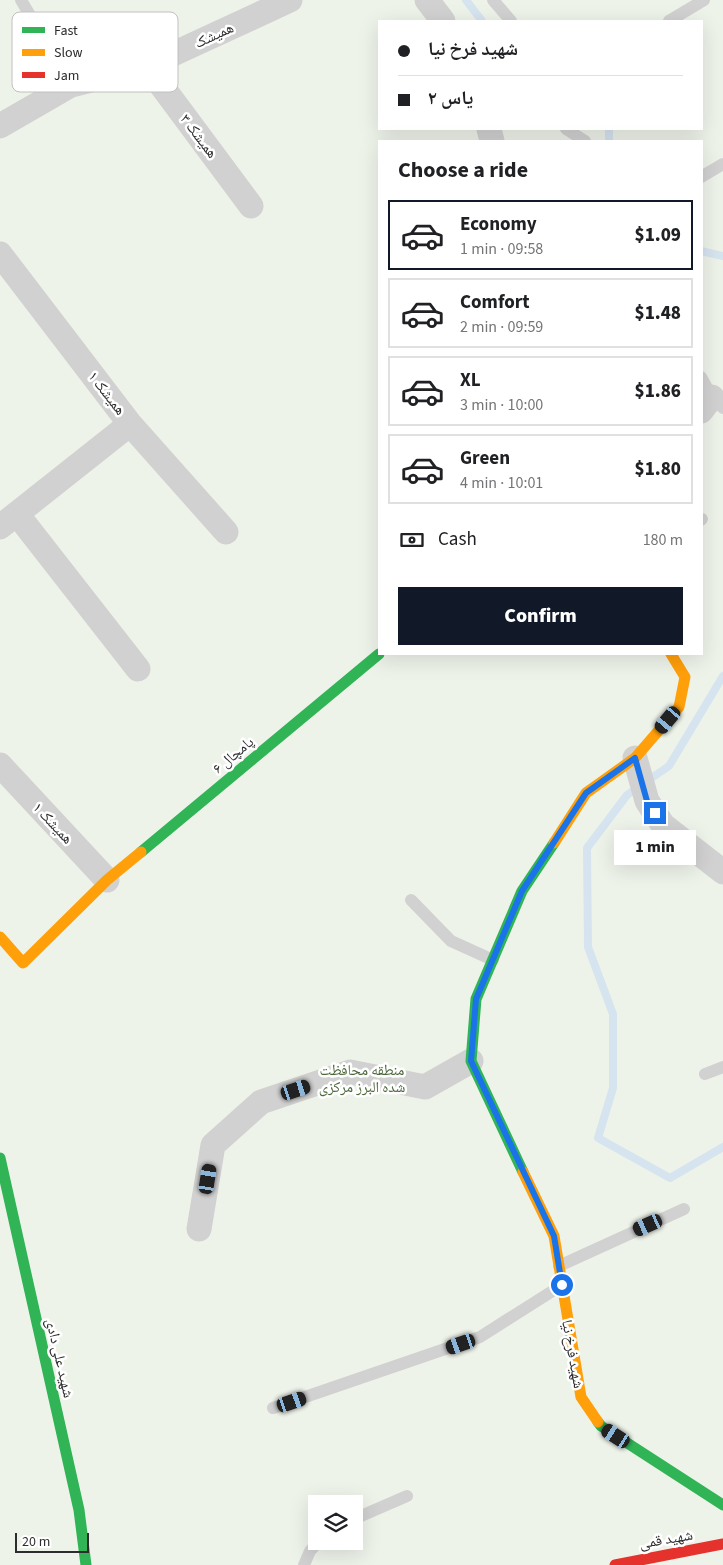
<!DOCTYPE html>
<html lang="en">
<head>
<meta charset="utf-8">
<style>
  body { margin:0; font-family:"Source Sans 3","Noto Naskh Arabic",sans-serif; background:#f2f2f2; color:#202124; height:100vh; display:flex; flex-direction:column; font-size:19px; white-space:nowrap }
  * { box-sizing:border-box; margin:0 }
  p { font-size:16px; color:#757577 }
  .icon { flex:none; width:28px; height:28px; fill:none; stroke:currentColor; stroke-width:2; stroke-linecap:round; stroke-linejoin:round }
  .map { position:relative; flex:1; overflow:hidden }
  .side { position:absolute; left:378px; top:140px; width:325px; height:515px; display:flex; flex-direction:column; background:#fff; border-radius:0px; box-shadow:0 5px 20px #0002 }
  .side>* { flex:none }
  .guide { position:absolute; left:378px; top:20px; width:325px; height:110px; border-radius:0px; box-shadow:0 5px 20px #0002; display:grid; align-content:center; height:110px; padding:0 20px; background:#fff }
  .tools { position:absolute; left:308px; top:1495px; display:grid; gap:10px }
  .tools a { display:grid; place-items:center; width:55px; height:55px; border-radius:0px; background:#fff; box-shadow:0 5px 20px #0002; font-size:25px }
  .scale { position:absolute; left:15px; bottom:12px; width:74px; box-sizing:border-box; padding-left:5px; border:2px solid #2c2c2c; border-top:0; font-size:14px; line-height:18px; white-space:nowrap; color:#2c2c2c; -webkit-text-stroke:4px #fff; paint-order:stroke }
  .end { position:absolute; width:22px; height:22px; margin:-11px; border:6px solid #1a73e8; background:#fff; box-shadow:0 0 0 2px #fff }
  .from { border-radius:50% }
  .bubble { position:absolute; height:35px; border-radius:0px; background:#fff; box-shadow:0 5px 20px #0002; font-size:16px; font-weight:800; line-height:35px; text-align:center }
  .car { position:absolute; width:15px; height:30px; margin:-15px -8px; border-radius:6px; box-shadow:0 0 4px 1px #0007; background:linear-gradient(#222 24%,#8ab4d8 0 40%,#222 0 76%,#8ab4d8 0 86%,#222 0) }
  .guide b { display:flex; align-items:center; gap:18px; height:48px; font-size:19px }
  .guide b+b { border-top:1px solid #e0e0e0 }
  .guide i { width:12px; height:12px; background:#202124 }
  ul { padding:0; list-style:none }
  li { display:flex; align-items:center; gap:15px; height:70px; margin:0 10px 8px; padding:0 10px; border:2px solid #e0e0e0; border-radius:0px }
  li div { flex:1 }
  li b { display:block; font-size:19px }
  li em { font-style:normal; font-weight:800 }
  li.selected { border-color:#111827 }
  li>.icon { width:45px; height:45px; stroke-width:1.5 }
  h2 { padding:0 20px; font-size:22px; line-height:60px }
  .pay { display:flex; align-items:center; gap:12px; height:55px; padding:0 20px; font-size:19px }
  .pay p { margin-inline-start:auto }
  .action { display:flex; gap:10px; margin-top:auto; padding:10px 20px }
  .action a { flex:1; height:58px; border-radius:0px; background:#111827; color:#fff; font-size:20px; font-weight:800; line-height:58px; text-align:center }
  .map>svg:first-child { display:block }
  .green { fill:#eef3ea; fill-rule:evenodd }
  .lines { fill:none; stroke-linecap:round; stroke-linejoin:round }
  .stream { stroke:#d6e4f0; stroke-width:8 }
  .lane { stroke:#d1d1d1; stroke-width:12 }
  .street { stroke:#d1d1d1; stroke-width:25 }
  .fast { stroke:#30b455; stroke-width:11 }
  .slow { stroke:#ff9f0a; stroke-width:11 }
  .jam { stroke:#e5322d; stroke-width:11 }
  .route { stroke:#1a73e8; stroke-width:6 }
  .labels { text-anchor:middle; stroke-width:5; stroke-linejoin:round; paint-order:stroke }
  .street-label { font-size:15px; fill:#2c2c2c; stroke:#fff }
  .park-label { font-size:15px; fill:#4c673a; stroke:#fff }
  .key { fill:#fff; stroke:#c0c0c0; stroke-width:1 }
  .key-label { font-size:14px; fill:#2c2c2c }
</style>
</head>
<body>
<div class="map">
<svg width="723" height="1565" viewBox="0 0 723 1565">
  <rect width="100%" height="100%" fill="#fff"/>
  <!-- green -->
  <path class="green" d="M0,0h723v1565h-723zM379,21h322v108h-322zM379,141h322v513h-322zM316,1504h38v37h-38z"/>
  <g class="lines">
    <!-- stream -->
    <path class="stream" d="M466,0l16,21
      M609,129v12
      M701,251l22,5
      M723,676l-54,90 -42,29 -40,53 1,99 25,67v74l-15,50 72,40 53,-31"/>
    <!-- lane -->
    <path class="lane" d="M21,0l50,85
      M493,0l18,21
      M669,21l35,-21
      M566,129l19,12
      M701,177l22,-13
      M701,377l11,20 11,11
      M701,520l1,-1
      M411,900l40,41 42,19
      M705,1074l18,-7
      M559,1266l125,-57
      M273,1408l207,-71 82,-52
      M354,1519l53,-23
      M304,1565l6,-14 9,-10"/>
    <!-- street -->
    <path class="street" d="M427,0l16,21
      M147,66l104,140
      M0,126l71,-41 76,-19 143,-66
      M489,129l3,12
      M0,254l130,170 -130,103
      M701,411l11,-14
      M130,424l96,108
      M17,514l121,155
      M635,758l12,43 16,24 60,47
      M0,765l107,115
      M199,1229l14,-84 48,-43 89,-30 75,15 46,-26"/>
    <!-- fast -->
    <path class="fast" d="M141,852l238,-198
      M0,1158l79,352 7,55
      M523,1172l-52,-111 5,-62 46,-108 32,-48
      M598,1422l3,4 122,79"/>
    <!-- slow -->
    <path class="slow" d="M554,843l32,-50 49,-35 44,-51 6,-30 -14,-23
      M0,937l23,26 84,-83 34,-28
      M523,1172l31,64 27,161 17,25"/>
    <!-- jam -->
    <path class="jam" d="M615,1565l108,-21"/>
  </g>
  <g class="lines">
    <!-- route -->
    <path class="route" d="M562,1285l-8,-49 -83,-175 5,-62 46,-108 64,-98 49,-35 12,43 8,12"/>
  </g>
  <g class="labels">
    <!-- street labels -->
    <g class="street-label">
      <text transform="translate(214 35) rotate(-25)" y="5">همیشک</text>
      <text transform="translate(199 136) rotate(53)" y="5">همیشک ۳</text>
      <text transform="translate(107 393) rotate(52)" y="5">همیشک ۱</text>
      <text transform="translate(233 755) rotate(-40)" y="5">پامچال ۶</text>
      <text transform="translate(53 823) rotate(47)" y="5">همیشک ۱</text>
      <text transform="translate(573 1354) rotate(80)" y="5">شهید فرخ نیا</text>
      <text transform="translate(60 1358) rotate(77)" y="5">شهید علی دادی</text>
      <text transform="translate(666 1539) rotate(-10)" y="5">شهید قمی</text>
    </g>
    <!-- park labels -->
    <g class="park-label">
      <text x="362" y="1075">منطقه محافظت<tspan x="362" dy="17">شده البرز مرکزی</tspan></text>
    </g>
  </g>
  <!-- legend -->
  <rect x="12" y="12" width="166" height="80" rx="8" class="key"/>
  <rect x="22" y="27" width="23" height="6" fill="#30b455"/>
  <rect x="22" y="49" width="23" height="7" fill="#ff9f0a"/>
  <rect x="22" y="72" width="23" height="6" fill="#e5322d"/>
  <g class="key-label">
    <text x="54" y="35">Fast</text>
    <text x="54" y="57">Slow</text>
    <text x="54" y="80">Jam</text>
  </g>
</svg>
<div class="tools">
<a><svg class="icon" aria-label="layers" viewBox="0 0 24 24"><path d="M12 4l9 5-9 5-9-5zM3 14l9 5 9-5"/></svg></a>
</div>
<div class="scale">20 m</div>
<i class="end from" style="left:562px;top:1285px"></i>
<i class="end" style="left:655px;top:813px"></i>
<div class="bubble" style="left:614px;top:830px;width:82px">1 min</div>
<i class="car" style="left:668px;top:720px;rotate:220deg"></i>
<i class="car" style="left:296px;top:1090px;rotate:72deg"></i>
<i class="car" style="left:208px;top:1179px;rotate:9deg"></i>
<i class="car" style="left:648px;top:1225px;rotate:246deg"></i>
<i class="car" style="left:461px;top:1344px;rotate:251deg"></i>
<i class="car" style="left:292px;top:1402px;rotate:71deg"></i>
<i class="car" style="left:616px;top:1436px;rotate:303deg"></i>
<div class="guide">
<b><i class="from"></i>شهید فرخ نیا</b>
<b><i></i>یاس ۲</b>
</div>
<section class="side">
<h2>Choose a ride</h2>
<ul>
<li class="selected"><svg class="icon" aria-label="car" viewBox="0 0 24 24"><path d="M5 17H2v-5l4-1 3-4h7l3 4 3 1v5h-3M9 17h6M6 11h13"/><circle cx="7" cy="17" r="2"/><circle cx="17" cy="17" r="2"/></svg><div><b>Economy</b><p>1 min · 09:58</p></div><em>$1.09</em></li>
<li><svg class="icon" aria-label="car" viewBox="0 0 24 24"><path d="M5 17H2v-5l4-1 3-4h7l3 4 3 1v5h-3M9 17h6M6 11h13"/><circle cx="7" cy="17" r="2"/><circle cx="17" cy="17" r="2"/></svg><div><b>Comfort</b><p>2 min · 09:59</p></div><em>$1.48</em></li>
<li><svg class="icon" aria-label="car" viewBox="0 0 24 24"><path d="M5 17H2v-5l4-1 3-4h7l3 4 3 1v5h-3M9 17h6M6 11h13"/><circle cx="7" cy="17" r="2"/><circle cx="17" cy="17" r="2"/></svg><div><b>XL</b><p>3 min · 10:00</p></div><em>$1.86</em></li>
<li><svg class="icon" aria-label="car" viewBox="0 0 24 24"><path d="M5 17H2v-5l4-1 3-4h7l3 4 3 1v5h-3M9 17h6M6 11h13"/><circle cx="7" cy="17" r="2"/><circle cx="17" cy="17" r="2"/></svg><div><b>Green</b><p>4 min · 10:01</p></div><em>$1.80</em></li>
</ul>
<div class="pay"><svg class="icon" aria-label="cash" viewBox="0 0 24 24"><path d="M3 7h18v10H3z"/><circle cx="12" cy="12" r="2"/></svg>Cash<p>180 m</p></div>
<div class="action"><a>Confirm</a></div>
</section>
</div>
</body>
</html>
